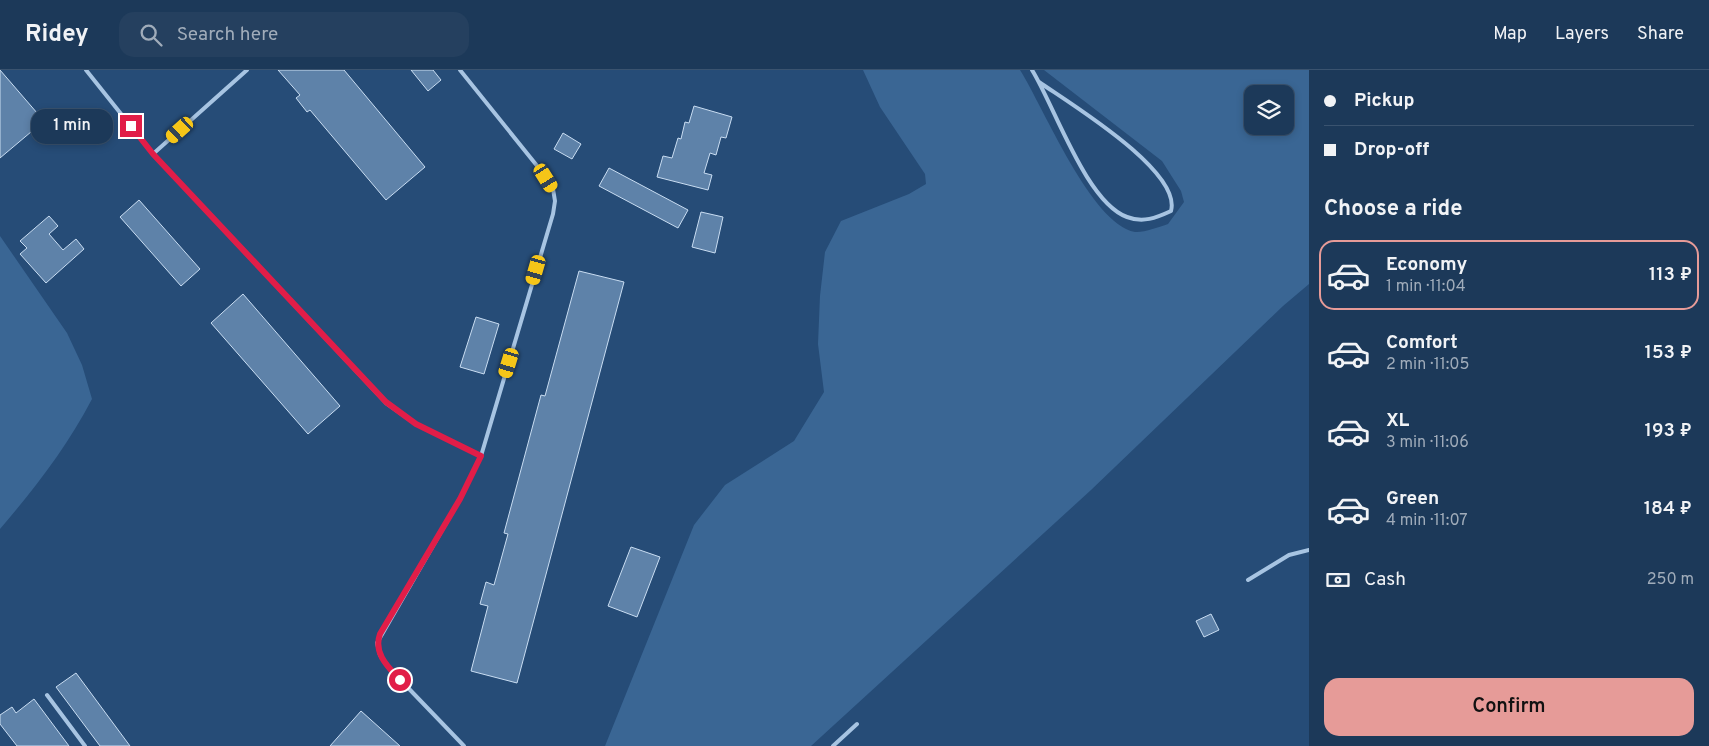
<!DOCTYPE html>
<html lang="en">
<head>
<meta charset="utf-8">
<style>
  body { margin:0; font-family:Overpass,sans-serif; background:#25405f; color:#f1f3f6; height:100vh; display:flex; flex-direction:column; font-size:19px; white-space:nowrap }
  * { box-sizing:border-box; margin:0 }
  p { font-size:16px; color:#a0acba }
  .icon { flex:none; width:28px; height:28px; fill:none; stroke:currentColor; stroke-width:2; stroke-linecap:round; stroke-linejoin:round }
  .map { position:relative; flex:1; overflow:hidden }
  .sheet { display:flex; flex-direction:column; background:#1c3959; width:400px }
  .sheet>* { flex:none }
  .hud { display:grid; align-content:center; height:110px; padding:0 15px; background:#1c3959 }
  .tools { position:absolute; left:1244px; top:15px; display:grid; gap:10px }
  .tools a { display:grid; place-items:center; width:50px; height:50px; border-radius:10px; background:#1c3959; box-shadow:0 2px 8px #0003,0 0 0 1px #3a536f; font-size:25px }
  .end { position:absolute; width:22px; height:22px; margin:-11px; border:6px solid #e11d48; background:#fff; box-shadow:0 0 0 2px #fff }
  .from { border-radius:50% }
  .bubble { position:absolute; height:35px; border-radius:15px; background:#1c3959; box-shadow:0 2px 8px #0003,0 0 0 1px #3a536f; font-size:16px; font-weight:600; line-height:35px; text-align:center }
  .car { position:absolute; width:15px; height:30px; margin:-15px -8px; border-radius:6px; box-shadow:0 0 4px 1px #0007; background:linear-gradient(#f5c518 24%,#345 0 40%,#f5c518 0 76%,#345 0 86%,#f5c518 0) }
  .hud b { display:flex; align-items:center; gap:18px; height:48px; font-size:19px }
  .hud b+b { border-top:1px solid #3a536f }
  .hud i { width:12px; height:12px; background:#f1f3f6 }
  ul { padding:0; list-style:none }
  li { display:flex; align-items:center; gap:15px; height:70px; margin:0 10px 8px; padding:0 5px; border:2px solid transparent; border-radius:15px }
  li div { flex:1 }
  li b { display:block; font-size:19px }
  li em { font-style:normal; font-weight:600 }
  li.selected { border-color:#e69b98 }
  li>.icon { width:45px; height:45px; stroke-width:1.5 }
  h2 { padding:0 15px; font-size:22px; line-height:60px }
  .pay { display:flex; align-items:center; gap:12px; height:55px; padding:0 15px; font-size:19px }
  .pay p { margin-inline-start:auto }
  .cta { display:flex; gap:10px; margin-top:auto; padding:10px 15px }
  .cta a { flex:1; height:58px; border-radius:15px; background:#e69b98; color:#111; font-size:20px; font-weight:600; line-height:58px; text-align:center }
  header { display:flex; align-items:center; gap:30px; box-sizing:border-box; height:70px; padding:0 25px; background:#1c3959; border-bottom:1px solid #3a536f }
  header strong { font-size:24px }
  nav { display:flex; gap:28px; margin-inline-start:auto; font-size:18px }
  .search { width:350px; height:45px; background:#25405f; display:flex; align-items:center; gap:12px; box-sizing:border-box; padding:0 18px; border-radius:15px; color:#a0acba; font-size:19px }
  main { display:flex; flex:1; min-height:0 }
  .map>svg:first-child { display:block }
  .green { fill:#3a6694; fill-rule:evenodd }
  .building { fill:#5e82a9; stroke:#c9ddf2 }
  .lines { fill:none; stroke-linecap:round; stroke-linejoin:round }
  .lane { stroke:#a7c4e2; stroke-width:4 }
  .route { stroke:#e11d48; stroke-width:6 }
</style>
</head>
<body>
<header>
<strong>Ridey</strong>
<div class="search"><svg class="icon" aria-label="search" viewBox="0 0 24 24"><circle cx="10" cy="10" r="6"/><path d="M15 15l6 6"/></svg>Search here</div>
<nav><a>Map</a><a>Layers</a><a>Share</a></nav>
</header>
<main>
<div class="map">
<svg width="1309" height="676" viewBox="0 0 1309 676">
  <rect width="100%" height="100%" fill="#264c77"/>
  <!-- green -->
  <path class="green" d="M863,0h157c24,38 71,154 115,162 8,1 24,-5 33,-8l16,-22 -3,-11 -19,-30 -118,-91h265v214l-26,22 -192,184 -280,256h-206l89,-221 31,-40 69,-44 30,-49 -6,-48 2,-48 5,-44 16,-31 68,-27 17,-10 -1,-10 -45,-67zM1252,24h33v32h-33z
    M0,166l67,97 15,32 10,34c-25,48 -57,89 -92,130z"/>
  <!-- building -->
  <path class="building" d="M0,0l44,51 -44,37z
    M278,0h66l81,97 -39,33 -76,-90 -3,2 -11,-14 4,-3z
    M411,0h22l8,10 -13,11z
    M694,36l38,11 -6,21 -5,-1 -5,18 -6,-2 -6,20 8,2 -4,15 -51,-13 6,-21 9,2 6,-20 3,1 4,-17 4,1z
    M563,63l18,11 -9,15 -18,-10z
    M609,98l79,42 -10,18 -79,-42z
    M139,130l61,69 -19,17 -61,-69z
    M701,142l22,5 -8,36 -23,-6z
    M49,146l9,10 -9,8 14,16 13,-11 8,10 -38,34 -26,-29 7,-6 -7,-7z
    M579,201l45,11 -107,401 -46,-12 17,-65 -8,-2 6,-22 8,3 14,-51 -4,-1 37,-138 4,1z
    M243,224l97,112 -32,28 -97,-111z
    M476,247l23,7 -15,50 -24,-7z
    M631,477l29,10 -23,60 -29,-11z
    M1211,544l8,16 -15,7 -8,-16z
    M76,603l54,73h-30l-44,-59z
    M34,629l35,47h-52l-17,-22v-9l12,-8 4,6z
    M361,641l39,35h-70z"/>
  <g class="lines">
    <!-- lane -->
    <path class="lane" d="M86,0l67,84 233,249 30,21 65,32
      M460,0l78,97 15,22 2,12 -2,13 -72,242 -21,43 -83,144 3,12 8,12 76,79
      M1032,0c23,37 54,132 95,147 16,6 29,1 44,-6 11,-40 -102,-108 -132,-129
      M153,84l94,-84
      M1248,510l41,-25 20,-5
      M47,625l38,51
      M833,676l24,-22"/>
  </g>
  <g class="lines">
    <!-- route -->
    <path class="route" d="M131,56l22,28 233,248 30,22 65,32 -21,43 -80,135c-7,19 8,33 20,46"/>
  </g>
</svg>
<div class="tools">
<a><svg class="icon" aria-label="layers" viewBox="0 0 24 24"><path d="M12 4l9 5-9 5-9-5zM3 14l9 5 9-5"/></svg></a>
</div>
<i class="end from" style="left:400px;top:610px"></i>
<i class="end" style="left:131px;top:56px"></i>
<div class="bubble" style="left:31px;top:39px;width:82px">1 min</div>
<i class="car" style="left:180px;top:60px;rotate:228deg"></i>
<i class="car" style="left:546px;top:108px;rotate:148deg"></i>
<i class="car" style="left:536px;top:200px;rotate:196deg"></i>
<i class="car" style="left:509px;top:293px;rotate:197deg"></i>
</div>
<section class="sheet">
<div class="hud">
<b><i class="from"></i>Pickup</b>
<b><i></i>Drop-off</b>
</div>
<h2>Choose a ride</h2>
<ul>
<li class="selected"><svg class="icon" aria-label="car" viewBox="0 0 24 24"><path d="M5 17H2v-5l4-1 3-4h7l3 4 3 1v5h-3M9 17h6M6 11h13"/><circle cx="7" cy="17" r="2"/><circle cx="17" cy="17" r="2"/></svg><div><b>Economy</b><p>1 min · 11:04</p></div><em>113 ₽</em></li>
<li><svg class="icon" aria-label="car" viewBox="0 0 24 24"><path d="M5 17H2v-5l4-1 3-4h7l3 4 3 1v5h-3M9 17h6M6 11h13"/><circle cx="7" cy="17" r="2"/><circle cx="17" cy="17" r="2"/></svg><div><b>Comfort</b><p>2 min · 11:05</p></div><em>153 ₽</em></li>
<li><svg class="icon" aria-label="car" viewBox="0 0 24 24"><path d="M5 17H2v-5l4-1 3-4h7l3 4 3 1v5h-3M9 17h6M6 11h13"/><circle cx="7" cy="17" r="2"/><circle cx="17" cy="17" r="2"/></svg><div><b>XL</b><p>3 min · 11:06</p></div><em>193 ₽</em></li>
<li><svg class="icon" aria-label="car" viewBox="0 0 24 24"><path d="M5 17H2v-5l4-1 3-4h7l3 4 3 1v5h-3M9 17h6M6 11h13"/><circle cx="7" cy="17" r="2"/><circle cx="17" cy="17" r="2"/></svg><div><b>Green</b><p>4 min · 11:07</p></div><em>184 ₽</em></li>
</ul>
<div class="pay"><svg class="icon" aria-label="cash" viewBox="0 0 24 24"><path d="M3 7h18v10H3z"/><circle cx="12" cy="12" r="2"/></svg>Cash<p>250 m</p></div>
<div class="cta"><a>Confirm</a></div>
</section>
</main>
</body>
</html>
